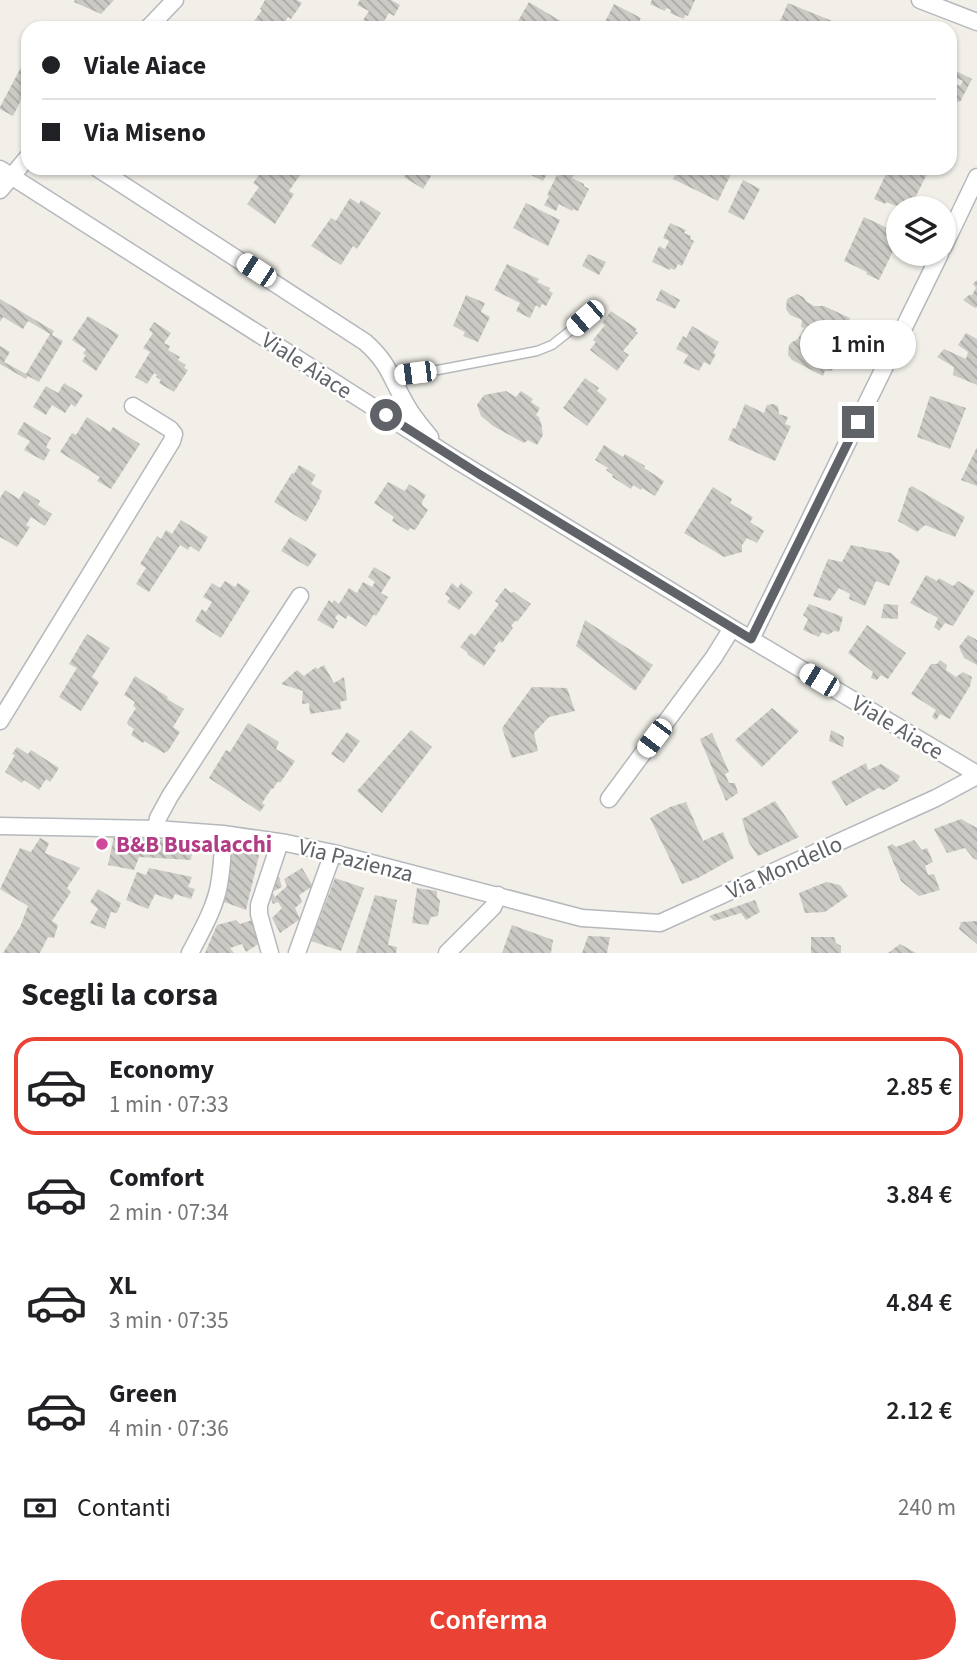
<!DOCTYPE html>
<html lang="it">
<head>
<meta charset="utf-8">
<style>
  body { margin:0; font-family:"Source Sans 3",sans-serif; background:#f6f6f6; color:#202124; height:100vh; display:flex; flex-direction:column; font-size:26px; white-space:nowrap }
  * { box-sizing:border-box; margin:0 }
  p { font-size:23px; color:#757577 }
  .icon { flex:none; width:38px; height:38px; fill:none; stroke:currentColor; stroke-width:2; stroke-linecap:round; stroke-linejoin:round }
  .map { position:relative; height:953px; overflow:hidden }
  .sheet { display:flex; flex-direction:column; background:#fff; flex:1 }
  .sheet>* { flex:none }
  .banner { position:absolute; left:21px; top:21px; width:936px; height:154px; border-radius:21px; box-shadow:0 2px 5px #0004; display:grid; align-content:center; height:154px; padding:0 21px; background:#fff }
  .buttons { position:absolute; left:886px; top:196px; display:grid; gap:14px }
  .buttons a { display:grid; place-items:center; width:70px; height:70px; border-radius:50%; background:#fff; box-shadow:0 2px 5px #0004; font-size:35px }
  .end { position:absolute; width:32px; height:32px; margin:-16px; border:9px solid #5f6368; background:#fff; box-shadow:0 0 0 4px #fff }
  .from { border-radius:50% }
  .bubble { position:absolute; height:49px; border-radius:24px; background:#fff; box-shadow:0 2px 5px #0004; font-size:23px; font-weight:600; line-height:49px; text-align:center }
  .car { position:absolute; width:21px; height:42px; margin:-21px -10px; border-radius:9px; box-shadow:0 0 5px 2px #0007; background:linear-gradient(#fff 24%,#345 0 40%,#fff 0 76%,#345 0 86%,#fff 0) }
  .banner b { display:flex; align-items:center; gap:24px; height:66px; font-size:26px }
  .banner b+b { border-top:2px solid #e0e0e0 }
  .banner i { width:18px; height:18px; background:#202124 }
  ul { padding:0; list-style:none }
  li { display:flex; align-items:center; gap:21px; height:98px; margin:0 14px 10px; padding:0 7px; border:4px solid transparent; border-radius:21px }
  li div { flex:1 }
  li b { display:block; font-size:26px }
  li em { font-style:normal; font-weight:600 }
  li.selected { border-color:#ea4335 }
  li>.icon { width:63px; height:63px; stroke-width:1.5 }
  h2 { padding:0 21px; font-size:32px; line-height:84px }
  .pay { display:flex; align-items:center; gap:18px; height:77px; padding:0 21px; font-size:26px }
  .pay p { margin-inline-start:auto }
  .cta { display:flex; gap:14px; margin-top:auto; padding:14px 21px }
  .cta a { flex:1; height:80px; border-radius:42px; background:#ea4335; color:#fff; font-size:28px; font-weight:600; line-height:80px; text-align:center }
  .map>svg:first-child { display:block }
  .building { fill:url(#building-back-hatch) }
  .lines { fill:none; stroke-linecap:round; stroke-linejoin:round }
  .service-casing { stroke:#b5b8bc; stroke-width:11 }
  .minor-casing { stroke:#b5b8bc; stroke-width:19 }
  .service { stroke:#fff; stroke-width:8 }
  .minor { stroke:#fff; stroke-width:16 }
  .route { stroke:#5f6368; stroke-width:9 }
  .hotel-dot { fill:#d1479c; stroke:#fff; stroke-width:2.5 }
  .labels { text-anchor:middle; stroke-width:5; stroke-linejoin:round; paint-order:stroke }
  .street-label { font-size:23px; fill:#5f6368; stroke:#fff }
  .hotel-label { font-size:23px; font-weight:bold; fill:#b23c85; stroke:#fff; text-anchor:start }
</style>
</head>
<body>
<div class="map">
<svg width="977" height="953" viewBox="0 0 977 953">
  <defs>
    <pattern id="building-back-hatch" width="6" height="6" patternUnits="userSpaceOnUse" patternTransform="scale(1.75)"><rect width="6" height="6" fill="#cccac5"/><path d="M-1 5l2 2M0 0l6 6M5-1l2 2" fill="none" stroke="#a9a8a4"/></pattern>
  </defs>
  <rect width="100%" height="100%" fill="#f1efe8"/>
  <!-- building -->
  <path class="building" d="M75,0h39l-13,14 -27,-12z
    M265,0h32l5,3 -11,16 -3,-2 -7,11h-29l2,-2 -2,-2 10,-14 -2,-1z
    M360,0h31l9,5 -6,11 -5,-3 -9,15h-3l-14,-8 6,-9 -12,-6z
    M652,0h43l-7,16 -3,-1 -1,4 -14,-6 1,-3 -5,-2 -1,3 -15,-7z
    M529,2l43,26h-58z
    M788,3l49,20 -3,5h-57z
    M614,4l27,14 -5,10h-34z
    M28,54v32l-15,30 -13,-7v-2z
    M950,68l22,11 -12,23 -2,-1 -5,9 -3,-1v-26l2,1 1,-2 7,4 3,-5 -13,-6z
    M264,168h41l-16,23 5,3 -19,30 -28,-20 12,-17 -6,-4z
    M410,168h9l12,8 -8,13 -19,-12z
    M533,168h17l-7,13 -14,-7z
    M563,168h4l8,4 -3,6 12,6v2l5,3 -11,22 -5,-2 -1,2 -13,-7 -3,7 -12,-6 5,-9 -2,-1 10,-20 2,1z
    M679,168h50l4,2 -15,31 -45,-22z
    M892,168h38l-20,40h-12v2l-3,-1 1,-3 -10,-4 -1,2 -11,-5 12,-25 2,1z
    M743,180l17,9 -16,31 -16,-8z
    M350,198l9,6 2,-4 20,13 -24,36 -4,-3 -12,19 -30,-19 20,-28 5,3z
    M526,203l34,17 -12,26 -35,-18z
    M864,217l34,16v8l-19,39 -13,-6 1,-2 -23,-11z
    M670,223l16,7 -2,3 7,3 -1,3 4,2 -12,25 -4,-2 -3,6 -5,-2v2l-18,-8 7,-16 6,3 4,-8 -6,-3z
    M588,254l18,8 -7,13 -17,-9z
    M507,264l32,15 -2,3 13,6 -1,3 4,2 -7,13 -4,-2 -2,4 -4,-3 -6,13 -14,-7 4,-8 -26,-13z
    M977,280v27l-2,1 -12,-8 6,-5h3l4,-7 -3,-4z
    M661,289l19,11 -5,9 -19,-9z
    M797,294l6,3 4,5 7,4h10l26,12 -2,5 4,3v5l-4,4h-5l-11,22 4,5 -1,5 -4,4h-6l-2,5 -31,-16 -4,-5 1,-10 3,-3 6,-3 6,-11 -3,-1 1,-7 -12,-5 -4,-6 1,-10z
    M466,295l19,8 -4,9 9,5 -12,25 -15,-6 2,-4 -12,-6z
    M0,299l54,32 -2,4 -24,-14 -5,8 -20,-12 -3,5z
    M611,311l26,18 -2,2 3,2 -15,18 6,4 -12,16 -27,-21 6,-8 -3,-2 12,-15 -3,-2z
    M88,316l31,19 -23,36 -14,-10 4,-6 -3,-1 3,-5 -14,-9z
    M154,322l17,11 -7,10 6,3 -2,4 12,7 -2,3 8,5 -2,3 4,2 -14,22 -15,-9 2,-3 -5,-3 1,-2 -3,-2 -7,11 -12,-7 15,-25 -7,-4 10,-15 -4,-3z
    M692,326l27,16 -6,11 3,1 -6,11 -6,-3 -5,9 -16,-8 5,-8 -12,-6 7,-13 3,2z
    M966,333l11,6v46l-24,-10 1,-8 -17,-10 7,-8 22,10 2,-7 -10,-7z
    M50,334l13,7 -24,41 -11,-6 -2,3 -26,-15v-18l10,6 -6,10 22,12z
    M585,378l14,10 -2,3 10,8 -20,27 -24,-18z
    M64,383l19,12 -8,12 -4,-3 -6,9 -13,-8 -6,10 -13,-8 13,-21 12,7z
    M506,391l10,6 5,-6 12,8 -2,3 9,6 -4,7 4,3 -1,2 2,2 2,13 -6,10 -9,-5 -4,3 -31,-17 -12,-10 -4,-11 7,-10z
    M930,396l36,12 -16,41 -33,-12z
    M745,404l19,9 3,-8 6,-1 5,2 1,8 9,3 -3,7 6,2 -16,35 -47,-21 5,-12 2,1z
    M87,417l23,15 3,-5 27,17 -29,45 -14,-8 3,-4 -40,-25 12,-19 4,2z
    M24,422l27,16 -5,9 4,3 -6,11 -20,-11 6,-9 -13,-7z
    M604,445l19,12 2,-3 20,12 -1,2 20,13 -9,15 -13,-8 -1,2 -8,-5 -2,4 -19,-12 1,-2 -7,-5 2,-2 -13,-8z
    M977,447v39l-16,-6z
    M299,465l17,10 -5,9 11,7 -3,6 1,1 -14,24 -32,-20 18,-29 2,1z
    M388,482l17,9 4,-7 17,11 -4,7v3l6,5 -13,20 -5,-2 -2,3 -16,-10 2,-4 -20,-14z
    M912,486l53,31 -10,20 -30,-12 -8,7 -19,-11 11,-33z
    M713,487l19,12 -2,4 23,14 -3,5 14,9 -7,12 -10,-5 -5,7v7l-18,5 -40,-24z
    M5,490l14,9 5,-8 16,10 -2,4 14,9 -7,12 -14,-9 -5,8 4,2 -13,20 -17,-10v-39z
    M181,520l27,17 -9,15 -9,-6 -2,4 -8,-5 -31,47 -13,-8 10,-16 -6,-4 17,-28 4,3 5,-9 6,4z
    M290,537l27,17 -9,13 -27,-16z
    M851,545l40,8 9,8 -11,25 -13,-5 -11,25 -16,-7 1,-5 -11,-6 -9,13 -17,-5 15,-37 14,3z
    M374,567l17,10 -10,16 7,4 -12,19 -2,-2 -8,13 -18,-12 -2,4 -8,-5 -3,4 3,3 -5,8 -16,-9 12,-20 3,3 2,-3 5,4 10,-16 8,5 6,-11 9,5 3,-5 -7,-5z
    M926,575l11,6 2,-3 14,8 5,-5 17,10 -22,35 -8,-3 -6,8 -5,-4 4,-9 -28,-15z
    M225,581l10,6 3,-4 12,8 -29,47 -26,-17 7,-12 4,3 6,-10 -9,-5 9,-14 8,5z
    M452,583l6,5 3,-5 12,9 -14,18 -12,-8 3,-4 -5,-4z
    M505,588l6,5 3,-1 17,12 -14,18 -1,-2 -5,6 2,2 -11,15 -2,-2 -6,7 2,2 -12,16 -16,-11 -1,-3 -7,-5 11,-14 4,3 24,-32 -4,-3z
    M809,604l34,13 -4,15 -5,-1 -6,4 -6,-3 -3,5 -16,-7 5,-11 -5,-4z
    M884,604l14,1v14l-17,-1z
    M585,620l68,45 -18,26 -59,-45z
    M867,625l39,28 -18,26 -7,-4 -4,5 -6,-2 2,-6 -25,-19z
    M87,634l23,14 -18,29 7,5 -18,29 -22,-14 18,-29 -8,-4z
    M968,635l9,5v25l-13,-7 -5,-11z
    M940,660l7,5 -1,5 10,7 7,-5 9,5 -2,9 -20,33 -10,-5 -4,6 -4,-3 4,-7 -25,-16 20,-30h6z
    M324,665l10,18 10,-6 3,23 -7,2 1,7 -31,5 -1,-11 -7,1 1,-13 -22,-7 16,-14 7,6 12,-9 1,2z
    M135,676l33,21 -1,2 17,10 -11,18 7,5 -12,19 -4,2 -20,-12 -1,2 -12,-8 3,-6 -6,-4 -1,-3 9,-14 -3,-2 2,-4 -11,-7z
    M532,687l35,1 8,23 -26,6 -15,16 4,18 -26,7 -10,-30z
    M772,708l27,23 -37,36 -27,-27z
    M248,723l31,19 -3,7 19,12 -15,22 -2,-2 -5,8 -1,-1 -10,15 3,2 -5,7 -51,-34 17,-28 4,2z
    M411,730l21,17 -50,66 -25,-22z
    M831,730l13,7 -1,10 -14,-6z
    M347,732l13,9 -16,22 -13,-9z
    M712,733l17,39 -4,2 4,9h6l3,10 -12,8 -26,-62z
    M17,747l11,7 3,-4 28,18 -9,14 -4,-3 -7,11 -15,-10 -2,3 -17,-11 10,-17 -3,-1z
    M866,763l2,7 13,-6 19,12 -2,5 -14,9 -5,-2 -33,18 -15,-24z
    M775,801l24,36 -41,19 -9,-13 -7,-24z
    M686,802l17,39 20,-9 11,26 -36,20 -16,6 -32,-66 20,-11z
    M961,819l16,9v32l-4,-2 -8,-10 -18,5 -13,-24z
    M114,836l79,6 -2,18 -52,-3 -5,13 -26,-5z
    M40,838l9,5 -4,10 35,15 -13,20 4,4 -19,29 6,4 -4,13 -6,-1 -8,16h-37l17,-26 8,-21 -28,-17 20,-41 11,4z
    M914,840l8,10 5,-2 6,14 -8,4 3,9 6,-1 6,16 -21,6 -18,-15 -14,-34 5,-3 4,3z
    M226,845l34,6 -14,59 -27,-10z
    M149,868l43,9 -4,10 7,2 -4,10 -16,-5 -3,6 -17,-6 -7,15 -22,-9 11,-28 9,3z
    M302,868l11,18 -14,9 3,7 -7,6 5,11 -20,14 -8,-15 10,-10 -4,-6 -5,2 -4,-10 5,-15 5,-2 3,10 -10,5 3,5 12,-11 -3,-7z
    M335,878l29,10 -23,63 -30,-10z
    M826,882l14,3 8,11 -23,16 -20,1 -6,-20z
    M417,888l20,3v6l3,4 -2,15 -7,1 -3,8 -16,-2z
    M98,889l23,14 -4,10 -6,-1 -6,17 -15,-6 8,-14 -8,-7z
    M375,895l22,5 -9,45 9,2 -1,6h-40z
    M755,900l5,12 -14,8 -5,-7 -27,8 -5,-5z
    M236,920l4,4 12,-4 8,23 -14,9 -4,-8 -12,4 4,5h-29l12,-28z
    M977,921v23l-18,-15 2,-7z
    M512,925l41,15 -2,13h-49z
    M588,936l22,1 -3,16h-25z
    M811,937h23l2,6 5,3v7h-30z
    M900,944l16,9h-28z"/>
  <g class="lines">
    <!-- service casing -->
    <g class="service-casing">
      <path id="service" d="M392,376l46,-6 99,-19 15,-6 33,-26"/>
    </g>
    <!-- minor casing -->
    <g class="minor-casing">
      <path id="minor" d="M920,0l57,22
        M148,28l27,-28
        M97,168l268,174c25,22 26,37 42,64 6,11 15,21 23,31
        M0,169l456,291 276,168 245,146
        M0,190l28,-33
        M943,248l34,-71
        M751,639l189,-385
        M0,721l172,-280 2,-7 -4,-5 -37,-23
        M609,799l105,-142 18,-29
        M0,826l156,3 67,5 63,9 47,10 249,65 78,5 276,-125 41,-22
        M156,829l2,-11 12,-22 130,-200
        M190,953c11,-21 25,-45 29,-68 3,-17 4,-35 4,-51
        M270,953l-11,-39v-9l21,-63
        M297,953l36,-100
        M447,953l46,-46 5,-12"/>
    </g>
    <!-- service -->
    <use href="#service" class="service"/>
    <!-- minor -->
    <use href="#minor" class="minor"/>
  </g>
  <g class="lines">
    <!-- route -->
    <path class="route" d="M386,415l93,59 272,165 107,-217"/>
  </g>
  <!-- markers -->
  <circle class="hotel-dot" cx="102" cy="844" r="7"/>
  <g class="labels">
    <!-- street labels -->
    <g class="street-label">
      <text transform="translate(307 365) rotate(33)" y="8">Viale Aiace</text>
      <text transform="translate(898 727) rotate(31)" y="8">Viale Aiace</text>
      <text transform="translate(356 860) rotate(14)" y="8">Via Pazienza</text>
      <text transform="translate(784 867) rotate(-24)" y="8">Via Mondello</text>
    </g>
    <!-- hotel labels -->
    <g class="hotel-label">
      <text x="116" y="852">B&amp;B Busalacchi</text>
    </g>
  </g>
</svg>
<div class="buttons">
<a><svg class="icon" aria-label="layers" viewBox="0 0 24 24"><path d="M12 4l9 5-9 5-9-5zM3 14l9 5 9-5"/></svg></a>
</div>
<i class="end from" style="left:386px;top:415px"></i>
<i class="end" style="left:858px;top:422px"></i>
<div class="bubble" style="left:800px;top:320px;width:116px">1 min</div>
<i class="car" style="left:256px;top:270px;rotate:303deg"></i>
<i class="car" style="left:585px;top:318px;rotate:229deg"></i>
<i class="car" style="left:415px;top:373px;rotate:263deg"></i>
<i class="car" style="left:819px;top:680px;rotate:301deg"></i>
<i class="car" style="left:654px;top:738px;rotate:217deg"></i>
<div class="banner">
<b><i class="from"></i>Viale Aiace</b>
<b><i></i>Via Miseno</b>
</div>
</div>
<section class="sheet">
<h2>Scegli la corsa</h2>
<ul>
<li class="selected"><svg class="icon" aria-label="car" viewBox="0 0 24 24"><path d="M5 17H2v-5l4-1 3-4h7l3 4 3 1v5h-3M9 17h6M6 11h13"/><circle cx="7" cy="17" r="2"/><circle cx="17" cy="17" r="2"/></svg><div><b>Economy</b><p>1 min · 07:33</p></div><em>2.85 €</em></li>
<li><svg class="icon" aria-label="car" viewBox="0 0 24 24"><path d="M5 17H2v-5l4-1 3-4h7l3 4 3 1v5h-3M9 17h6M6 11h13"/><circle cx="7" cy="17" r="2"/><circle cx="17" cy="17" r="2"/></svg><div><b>Comfort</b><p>2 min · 07:34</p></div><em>3.84 €</em></li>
<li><svg class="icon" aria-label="car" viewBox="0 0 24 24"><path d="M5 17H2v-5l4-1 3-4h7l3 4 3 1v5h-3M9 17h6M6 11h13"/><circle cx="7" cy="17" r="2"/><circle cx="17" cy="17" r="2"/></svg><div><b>XL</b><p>3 min · 07:35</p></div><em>4.84 €</em></li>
<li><svg class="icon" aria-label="car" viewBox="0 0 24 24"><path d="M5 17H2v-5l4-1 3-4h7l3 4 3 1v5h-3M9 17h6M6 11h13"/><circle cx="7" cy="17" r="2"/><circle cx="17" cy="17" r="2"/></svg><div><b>Green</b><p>4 min · 07:36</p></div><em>2.12 €</em></li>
</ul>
<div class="pay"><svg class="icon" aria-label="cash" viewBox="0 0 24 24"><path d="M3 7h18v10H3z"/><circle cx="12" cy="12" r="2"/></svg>Contanti<p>240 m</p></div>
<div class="cta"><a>Conferma</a></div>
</section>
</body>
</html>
